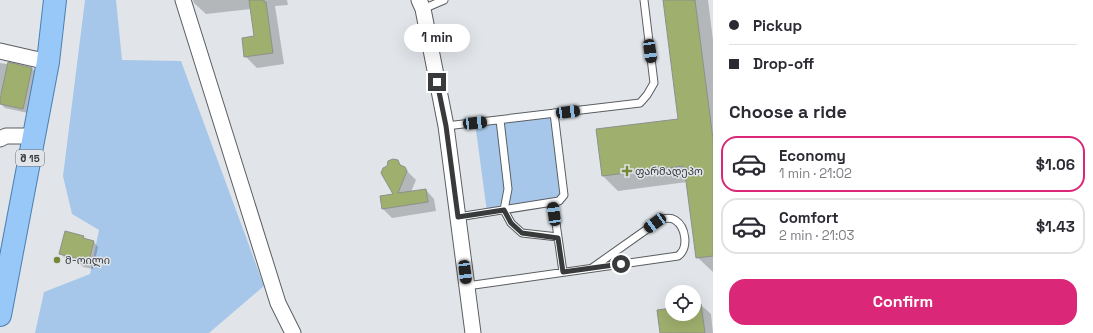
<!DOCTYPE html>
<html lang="en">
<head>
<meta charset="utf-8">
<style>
  body { margin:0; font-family:"Space Grotesk","Noto Sans Georgian",sans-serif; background:#f2f2f3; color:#2b2b33; height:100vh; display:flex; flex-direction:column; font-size:15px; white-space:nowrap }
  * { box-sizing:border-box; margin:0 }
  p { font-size:13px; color:#7c7c81 }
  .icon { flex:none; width:22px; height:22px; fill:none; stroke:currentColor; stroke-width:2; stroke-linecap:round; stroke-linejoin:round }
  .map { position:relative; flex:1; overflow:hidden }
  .side { display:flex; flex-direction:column; background:#fff; width:380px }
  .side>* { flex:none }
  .hud { display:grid; align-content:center; height:88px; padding:0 16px; background:#fff }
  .controls { position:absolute; left:665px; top:285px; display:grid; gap:8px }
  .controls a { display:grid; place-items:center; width:36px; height:36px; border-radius:50%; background:#fff; box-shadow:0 4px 16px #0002; font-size:20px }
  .end { position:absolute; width:18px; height:18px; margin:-9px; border:5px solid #383a3c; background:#fff; box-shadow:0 0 0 2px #fff }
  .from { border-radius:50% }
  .bubble { position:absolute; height:28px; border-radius:14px; background:#fff; box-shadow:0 4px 16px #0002; font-size:13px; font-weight:700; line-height:28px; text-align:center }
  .car { position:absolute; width:12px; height:24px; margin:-12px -6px; border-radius:5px; box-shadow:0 0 3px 1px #0007; background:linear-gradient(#222 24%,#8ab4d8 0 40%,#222 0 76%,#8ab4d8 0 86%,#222 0) }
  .hud b { display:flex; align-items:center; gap:14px; height:38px; font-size:15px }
  .hud b+b { border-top:1px solid #e1e1e2 }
  .hud i { width:10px; height:10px; background:#2b2b33 }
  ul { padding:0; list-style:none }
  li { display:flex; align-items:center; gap:12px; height:56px; margin:0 8px 6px; padding:0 8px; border:2px solid #e1e1e2; border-radius:16px }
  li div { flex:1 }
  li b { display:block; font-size:15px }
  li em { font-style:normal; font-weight:700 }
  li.active { border-color:#db2777 }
  li>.icon { width:36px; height:36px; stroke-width:1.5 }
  h2 { padding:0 16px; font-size:18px; line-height:48px }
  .cta { display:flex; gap:8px; margin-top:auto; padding:8px 16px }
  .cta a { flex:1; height:46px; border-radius:16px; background:#db2777; color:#fff; font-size:16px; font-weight:700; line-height:46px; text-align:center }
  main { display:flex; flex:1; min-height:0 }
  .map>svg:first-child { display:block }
  .green { fill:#a6c7e9 }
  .shadow { fill:#0003 }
  .building { fill:#9faf6d; stroke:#8e908b }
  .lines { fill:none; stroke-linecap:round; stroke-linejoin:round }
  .lane-casing { stroke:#5a5e61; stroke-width:9 }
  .street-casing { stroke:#5a5e61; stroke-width:17 }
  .primary-casing { stroke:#497fb2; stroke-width:24 }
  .lane { stroke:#fff; stroke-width:7 }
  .street { stroke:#fff; stroke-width:15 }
  .primary { stroke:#97c8f7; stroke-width:22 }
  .route { stroke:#383a3c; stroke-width:5 }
  .poi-dot { fill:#768737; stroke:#e1e5e9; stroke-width:1.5 }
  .labels { text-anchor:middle; stroke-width:3; stroke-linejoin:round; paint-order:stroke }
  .shield { fill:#e1e5e9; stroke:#6b6d70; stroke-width:1 }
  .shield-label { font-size:10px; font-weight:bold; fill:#383a3c }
  .poi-label { font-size:11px; fill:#383a3c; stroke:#e1e5e9; text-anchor:start }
</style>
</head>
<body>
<main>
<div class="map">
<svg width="713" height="333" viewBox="0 0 713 333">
  <rect width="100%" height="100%" fill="#e1e5e9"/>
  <!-- green -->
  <path class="green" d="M85,0h31l6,60 59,1 83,225 -55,47h-174l9,-41 46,-18 9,-44 -27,-16 -9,-38z
    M554,113l10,82 -5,6 -72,11 -12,-89z"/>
  <!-- shadow -->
  <path class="shadow" d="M193,0h94l1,5 -13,1 9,58 -27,4 -12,-12 10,-19 -4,-28 -45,5 -12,-11z
    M664,0h44l5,40v232l-16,-15 -10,-75 -69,9 -15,-15 76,-56z
    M0,63l32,5 4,5 -8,40 -23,-5 -5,-5 2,-8 -2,-1z
    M397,161l19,19 -5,12 15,-2 8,9 2,12 -44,7 -9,-9 11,-14z
    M83,237l4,3 7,2 4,5 -5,22 -10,-2 -4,-5 -14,-4 -4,-4z
    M701,305l10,9 2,19h-52l11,-24v5h22v-8z"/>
  <!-- building -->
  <path class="building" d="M249,0h15v2h2l7,51 -29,4 -2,-19 12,-2z
    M663,0h32l18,139v117l-17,2 -12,-92 -82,10 -6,-47 82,-10z
    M8,62l24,6 -9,41 -23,-5v-5z
    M393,159l5,1 2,5 5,2 2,4 -9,22 28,-4 2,13 -46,7 -2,-13 13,-2 -12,-21 2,-5 4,-2 1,-5z
    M65,231l19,5 -1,2 11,3 -6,24 -10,-2 1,-4 -20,-5z
    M701,304l4,29h-45l-3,-23 15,-2v6h22v-9z"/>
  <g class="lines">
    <!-- lane casing -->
    <g class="lane-casing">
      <path id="lane" d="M423,9l21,-9
        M500,120l8,69 -4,21 7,13 11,10 36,4
        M446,126l194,-23 7,-8 7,-12 -10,-83
        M553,202l10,70
        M458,217l101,-16 5,-6 -10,-82
        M467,286l211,-30c11,-8 8,-29 -3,-36 -5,-3 -10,-2 -15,0l-68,48"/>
    </g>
    <!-- street casing -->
    <g class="street-casing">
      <path id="street" d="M183,0l95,303 15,30
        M419,0l4,9 23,117 27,207
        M0,51l48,11
        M0,139l6,-3h28"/>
    </g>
    <!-- primary casing -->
    <g class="primary-casing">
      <path id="primary" d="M0,315l48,-253 7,-62"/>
    </g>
    <!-- lane -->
    <use href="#lane" class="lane"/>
    <!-- street -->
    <use href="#street" class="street"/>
    <!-- primary -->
    <use href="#primary" class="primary"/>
  </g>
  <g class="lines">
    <!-- route -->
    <path class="route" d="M437,82l9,44 12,91 46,-7 7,13 11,10 36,5 5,34 58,-8"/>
  </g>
  <!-- markers -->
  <g class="poi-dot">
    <path d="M625 165h4v4h4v4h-4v4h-4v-4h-4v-4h4z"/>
    <circle cx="57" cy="260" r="4"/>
  </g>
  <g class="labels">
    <!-- shield labels -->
    <rect class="shield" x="16" y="150" width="28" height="16" rx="3"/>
    <g class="shield-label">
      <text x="30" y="162">შ 15</text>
    </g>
    <!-- poi labels -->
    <g class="poi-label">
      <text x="635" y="175">ფარმადეპო</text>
      <text x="65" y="264">მ-ოილი</text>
    </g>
  </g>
</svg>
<div class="controls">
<a><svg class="icon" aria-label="locate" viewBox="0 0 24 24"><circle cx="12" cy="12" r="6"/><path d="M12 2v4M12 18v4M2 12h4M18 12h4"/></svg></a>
</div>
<i class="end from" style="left:621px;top:264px"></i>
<i class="end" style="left:437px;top:82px"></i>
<div class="bubble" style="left:404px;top:24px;width:66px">1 min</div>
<i class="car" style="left:650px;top:51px;rotate:172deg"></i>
<i class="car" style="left:568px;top:112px;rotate:83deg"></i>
<i class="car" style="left:475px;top:123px;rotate:84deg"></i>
<i class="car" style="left:554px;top:214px;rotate:352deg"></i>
<i class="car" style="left:655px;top:223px;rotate:234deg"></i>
<i class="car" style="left:465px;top:272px;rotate:173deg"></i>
</div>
<section class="side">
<div class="hud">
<b><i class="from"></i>Pickup</b>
<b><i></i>Drop-off</b>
</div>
<h2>Choose a ride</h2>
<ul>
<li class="active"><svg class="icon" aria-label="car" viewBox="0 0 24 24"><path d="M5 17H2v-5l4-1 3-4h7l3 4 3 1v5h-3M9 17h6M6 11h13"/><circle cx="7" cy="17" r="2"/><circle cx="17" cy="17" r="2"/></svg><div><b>Economy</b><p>1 min · 21:02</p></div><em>$1.06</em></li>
<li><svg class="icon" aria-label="car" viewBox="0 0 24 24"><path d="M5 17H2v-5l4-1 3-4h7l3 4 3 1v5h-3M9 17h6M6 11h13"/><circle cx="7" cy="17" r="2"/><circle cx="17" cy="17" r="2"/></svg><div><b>Comfort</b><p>2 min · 21:03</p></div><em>$1.43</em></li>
</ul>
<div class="cta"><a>Confirm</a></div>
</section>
</main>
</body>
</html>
